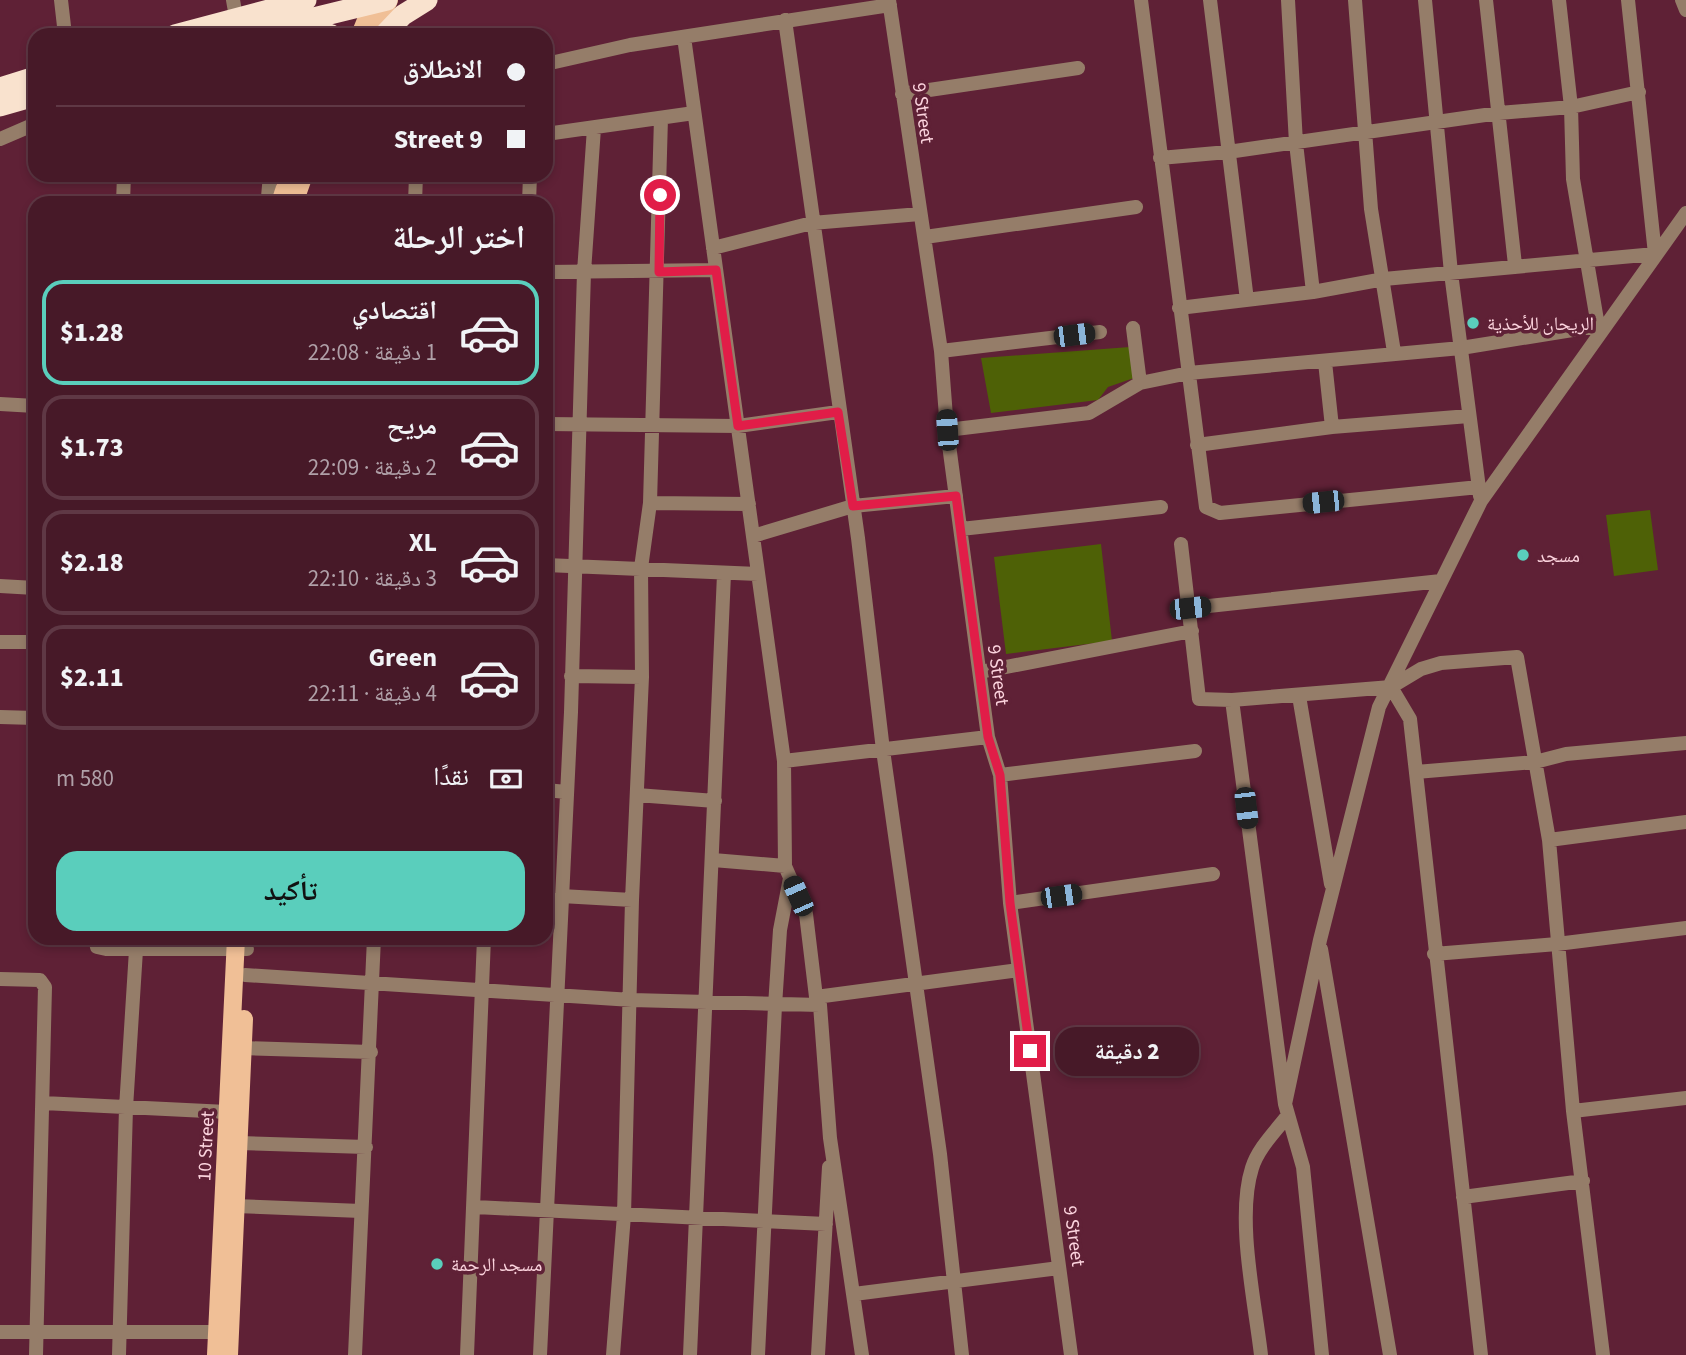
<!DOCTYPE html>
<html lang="ar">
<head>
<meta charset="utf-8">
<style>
  body { margin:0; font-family:"Source Sans 3","Noto Naskh Arabic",sans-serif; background:#512634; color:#f1f3f6; direction:rtl; height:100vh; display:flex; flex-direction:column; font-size:26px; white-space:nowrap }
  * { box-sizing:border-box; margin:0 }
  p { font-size:23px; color:#b0a0a8 }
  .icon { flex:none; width:38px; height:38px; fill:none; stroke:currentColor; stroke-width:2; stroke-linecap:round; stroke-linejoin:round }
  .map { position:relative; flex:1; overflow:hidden; direction:ltr }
  .side { position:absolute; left:28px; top:196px; width:525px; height:749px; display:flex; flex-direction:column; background:#471928; border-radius:21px; box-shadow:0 4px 10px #0003,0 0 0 2px #5f3845; direction:rtl }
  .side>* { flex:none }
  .banner { position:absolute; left:28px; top:28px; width:525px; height:154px; border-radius:21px; box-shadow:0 4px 10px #0003,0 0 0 2px #5f3845; direction:rtl; display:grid; align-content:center; height:154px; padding:0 28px; background:#471928 }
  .end { position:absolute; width:32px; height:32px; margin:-16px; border:9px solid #e11d48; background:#fff; box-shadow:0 0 0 4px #fff }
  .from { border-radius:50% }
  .bubble { position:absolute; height:49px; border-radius:21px; background:#471928; box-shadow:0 4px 10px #0003,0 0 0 2px #5f3845; font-size:23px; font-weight:800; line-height:49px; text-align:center; direction:rtl }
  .car { position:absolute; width:21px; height:42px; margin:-21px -10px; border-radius:9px; box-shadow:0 0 5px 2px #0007; background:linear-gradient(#222 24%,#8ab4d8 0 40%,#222 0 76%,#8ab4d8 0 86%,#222 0) }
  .banner b { display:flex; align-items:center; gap:24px; height:66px; font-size:26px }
  .banner b+b { border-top:2px solid #5f3845 }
  .banner i { width:18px; height:18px; background:#f1f3f6 }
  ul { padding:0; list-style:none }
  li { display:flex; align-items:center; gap:21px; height:105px; margin:0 14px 10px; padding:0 14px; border:4px solid #5f3845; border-radius:21px }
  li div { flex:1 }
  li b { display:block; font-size:26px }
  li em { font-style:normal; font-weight:800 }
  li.on { border-color:#5acebc }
  li>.icon { width:63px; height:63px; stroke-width:1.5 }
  h2 { padding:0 28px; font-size:32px; line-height:84px }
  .pay { display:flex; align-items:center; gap:18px; height:77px; padding:0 28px; font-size:26px }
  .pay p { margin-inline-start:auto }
  .button { display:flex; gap:14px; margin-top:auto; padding:14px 28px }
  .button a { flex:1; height:80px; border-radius:21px; background:#5acebc; color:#111; font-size:28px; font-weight:800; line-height:80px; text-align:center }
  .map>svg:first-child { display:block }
  .green { fill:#4e6106 }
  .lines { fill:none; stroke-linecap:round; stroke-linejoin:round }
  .minor { stroke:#957d69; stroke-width:14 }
  .major { stroke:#f0bf96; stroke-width:18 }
  .highway { stroke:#f9e2ce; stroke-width:21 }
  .route { stroke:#e11d48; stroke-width:9 }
  .poi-dot { fill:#5acebc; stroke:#5f2136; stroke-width:2.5 }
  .labels { text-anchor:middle; stroke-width:7; stroke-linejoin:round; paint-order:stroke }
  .street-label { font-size:19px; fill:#fcd4de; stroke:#5f2136 }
  .poi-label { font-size:19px; fill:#fcd4de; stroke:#5f2136; text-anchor:start }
</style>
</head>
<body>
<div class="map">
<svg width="1686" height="1355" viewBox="0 0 1686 1355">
  <rect width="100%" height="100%" fill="#5f2136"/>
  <!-- green -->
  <path class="green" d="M1130,347l4,31 -26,9 -10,13 -107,13 -10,-55z
    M1650,510l8,60 -44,6 -8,-61z
    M1101,544l11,97 -106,13 -12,-97z"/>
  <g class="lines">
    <!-- minor -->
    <path class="minor" d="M61,0l4,35
      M233,0l3,17
      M889,0l52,351 6,79 41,307 12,38 10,128 61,452
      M1141,0l65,507 14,6 259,-26
      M1210,0l37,300
      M1288,0l8,143 17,149
      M1355,0l16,209 23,143
      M1425,0l26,273 29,223
      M1486,0l29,265
      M1559,0l12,107 2,72 26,153
      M1682,0l4,10
      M785,20l73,518 25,212 57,404 22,201
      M684,37l100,724 1,105 21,48 10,83 4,8 10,133 32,217
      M546,64l84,-19 260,-40
      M902,94l176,-26
      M546,134l148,-21
      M0,139l35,-15
      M1160,158l68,-6 271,-39 72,-6 68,-15
      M270,175l-2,22 7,6
      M123,203l1,-28
      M415,203l1,-28
      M529,203l1,-28
      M925,237l211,-30
      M713,248l99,-25 108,-9
      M546,272l170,-2
      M1179,308l134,-16 71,-13 271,-25 -27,-254
      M1133,328l7,55
      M941,351l159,-19
      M1325,362l7,65
      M0,404l35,2
      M546,424l192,2 100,-14
      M947,430l142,-17 51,-30 49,-10 272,-25 136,-22
      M1197,445l135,-18 137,-11
      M650,503l99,1
      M961,529l200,-22
      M753,536l100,-30 103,-10
      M1181,544l18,155 33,1 159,-13 30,-18 20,-6 76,-6 32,183 24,271 30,244
      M546,565l212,9
      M0,586l35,2
      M1190,608l251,-27
      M0,642h35
      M980,672l212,-41
      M571,676l71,1
      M1391,687l19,32 71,636
      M1299,696l32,188
      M1232,700l53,404 18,63 19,188
      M0,717l35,1
      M784,761l204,-24
      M1416,772l119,-10 31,-8 120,-11
      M1000,775l195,-24
      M546,790l20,2
      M637,795l78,6
      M1549,840l137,-18
      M713,860l72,6
      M561,896l71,4
      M1010,903l203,-29
      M95,938l2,9 9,2h141
      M1321,949l69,406
      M1434,954l123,-10 129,-16
      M245,975l387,25 188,5
      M0,979l40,1 5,7 -9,368
      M816,997l203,-27
      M242,1048l129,4
      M43,1103l184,9
      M1285,1104l35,-164 59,-233 102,-206 205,-288
      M1573,1111l113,-13
      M239,1143l127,4
      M1463,1197l120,-16
      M235,1206l126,5
      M475,1207l351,17
      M854,1294l205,-26
      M0,1332h226
      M119,1355l7,-247 10,-158
      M355,1355l19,-417
      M467,1355l17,-417
      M540,1355l31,-643 13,-440 10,-144
      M613,1355l11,-140 8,-315 10,-223 -1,-109 9,-65 11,-385
      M690,1355l34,-781
      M758,1355l17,-349 5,-76 10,-52
      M818,1355l11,-188
      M1261,1355c-6,-53 -25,-137 -9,-187 6,-20 24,-37 36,-53"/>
    <!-- major -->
    <path class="major" d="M360,35l13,-32
      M373,35l16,-35
      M280,203l9,-28
      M294,203l10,-28
      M216,1355l20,-417
      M229,1355l15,-336"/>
    <!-- highway -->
    <path class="highway" d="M295,24l37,11
      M175,35l131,-35
      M244,35l143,-35
      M384,35l19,-20 24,-15
      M0,88l35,-11
      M0,106l35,-10"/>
  </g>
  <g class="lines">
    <!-- route -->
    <path class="route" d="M660,195l-1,77 57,-2 22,156 100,-14 15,94 103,-10 32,241 12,38 10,128 20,148"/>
  </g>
  <!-- markers -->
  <g class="poi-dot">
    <circle cx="1473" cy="323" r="7"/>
    <circle cx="1523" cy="555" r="7"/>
    <circle cx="437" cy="1264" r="7"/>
  </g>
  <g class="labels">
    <!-- street labels -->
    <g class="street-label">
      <text transform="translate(924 113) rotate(82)" y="7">9 Street</text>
      <text transform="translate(999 675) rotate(82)" y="7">9 Street</text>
      <text transform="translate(205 1146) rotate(-87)" y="7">10 Street</text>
      <text transform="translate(1075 1236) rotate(82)" y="7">9 Street</text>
    </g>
    <!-- poi labels -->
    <g class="poi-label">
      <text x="1487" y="330">الريحان للأحذية</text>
      <text x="1537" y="562">مسجد</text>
      <text x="451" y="1271">مسجد الرحمة</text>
    </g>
  </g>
</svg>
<i class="end from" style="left:660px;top:195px"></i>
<i class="end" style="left:1030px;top:1051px"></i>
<div class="bubble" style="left:1055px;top:1027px;width:144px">2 دقيقة</div>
<i class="car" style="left:1074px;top:335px;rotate:83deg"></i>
<i class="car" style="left:947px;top:430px;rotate:356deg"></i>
<i class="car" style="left:1323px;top:502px;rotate:264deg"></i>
<i class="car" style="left:1190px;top:608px;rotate:84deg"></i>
<i class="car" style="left:1246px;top:808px;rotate:173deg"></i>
<i class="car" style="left:798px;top:896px;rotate:336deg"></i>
<i class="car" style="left:1061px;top:896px;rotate:82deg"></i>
<div class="banner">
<b><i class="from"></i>الانطلاق</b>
<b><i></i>9 Street</b>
</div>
<section class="side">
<h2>اختر الرحلة</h2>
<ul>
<li class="on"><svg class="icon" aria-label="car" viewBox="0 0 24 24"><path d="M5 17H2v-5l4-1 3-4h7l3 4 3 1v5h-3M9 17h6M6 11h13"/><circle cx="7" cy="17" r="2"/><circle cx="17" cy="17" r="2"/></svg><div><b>اقتصادي</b><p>1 دقيقة · 22:08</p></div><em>$1.28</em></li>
<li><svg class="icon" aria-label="car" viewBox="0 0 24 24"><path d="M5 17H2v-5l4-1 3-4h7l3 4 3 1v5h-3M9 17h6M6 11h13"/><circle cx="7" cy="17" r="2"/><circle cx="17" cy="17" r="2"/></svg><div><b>مريح</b><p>2 دقيقة · 22:09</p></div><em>$1.73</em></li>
<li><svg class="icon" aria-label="car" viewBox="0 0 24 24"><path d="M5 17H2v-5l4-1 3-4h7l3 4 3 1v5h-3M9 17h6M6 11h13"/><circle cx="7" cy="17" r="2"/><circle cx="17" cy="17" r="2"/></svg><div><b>XL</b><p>3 دقيقة · 22:10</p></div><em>$2.18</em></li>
<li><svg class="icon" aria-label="car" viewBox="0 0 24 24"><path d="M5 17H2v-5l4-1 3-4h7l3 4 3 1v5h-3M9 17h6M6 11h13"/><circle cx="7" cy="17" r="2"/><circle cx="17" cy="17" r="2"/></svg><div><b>Green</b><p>4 دقيقة · 22:11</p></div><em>$2.11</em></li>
</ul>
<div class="pay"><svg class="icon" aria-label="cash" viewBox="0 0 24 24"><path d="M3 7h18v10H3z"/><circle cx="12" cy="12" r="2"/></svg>نقدًا<p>580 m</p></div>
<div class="button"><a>تأكيد</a></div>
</section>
</div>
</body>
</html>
